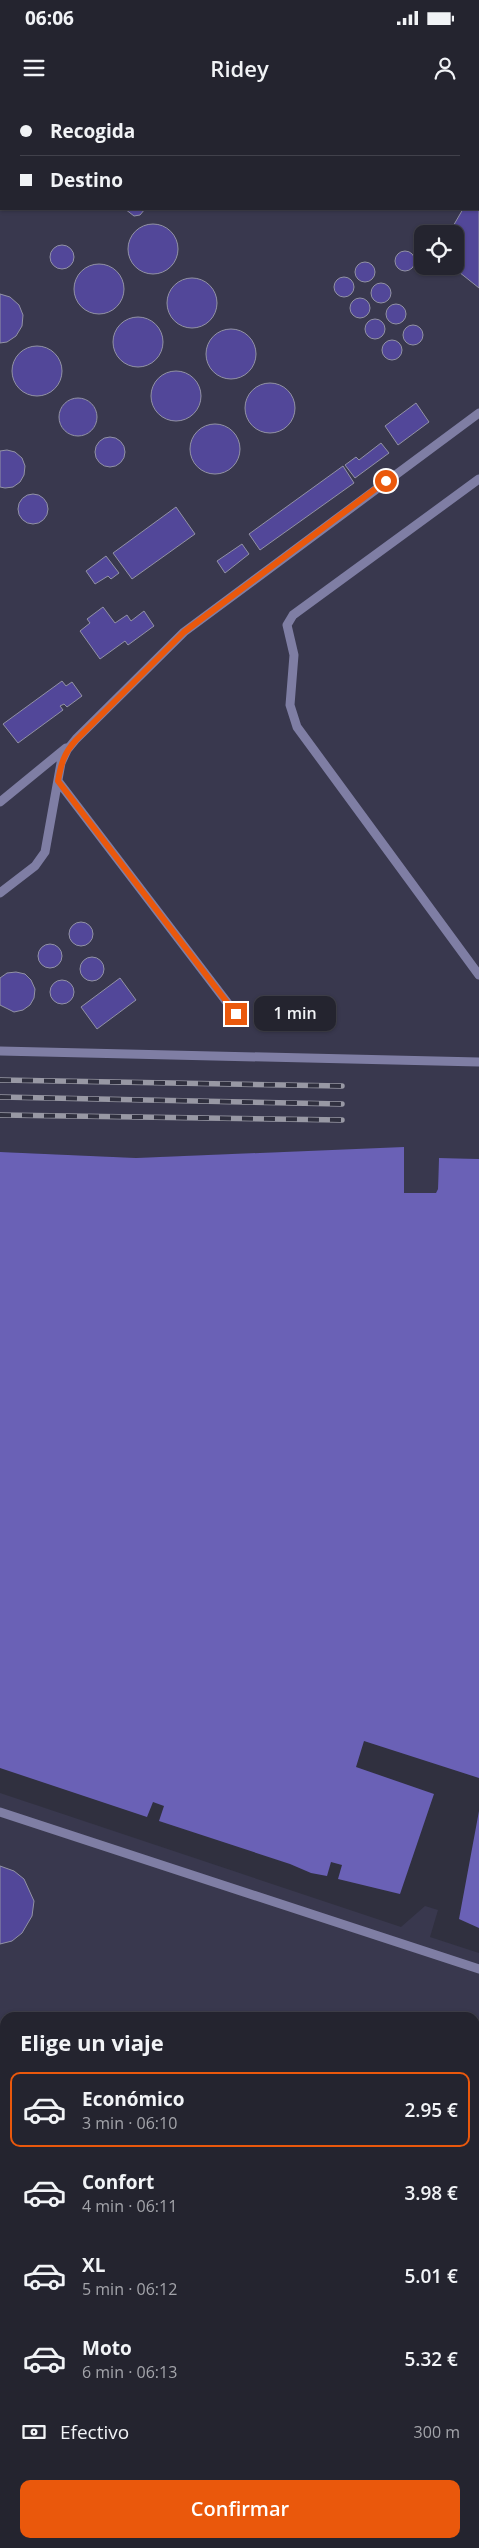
<!DOCTYPE html>
<html lang="es">
<head>
<meta charset="utf-8">
<style>
  body { margin:0; font-family:"Open Sans",sans-serif; background:#2c2c37; color:#f1f3f6; height:100vh; display:flex; flex-direction:column; font-size:19px; white-space:nowrap }
  * { box-sizing:border-box; margin:0 }
  p { font-size:16px; color:#a3a4aa }
  .icon { flex:none; width:28px; height:28px; fill:none; stroke:currentColor; stroke-width:2; stroke-linecap:round; stroke-linejoin:round }
  .map { position:relative; flex:1; overflow:hidden }
  .panel { position:absolute; left:0px; top:1912px; width:480px; height:536px; display:flex; flex-direction:column; background:#24242f; border-radius:15px 15px 0 0; box-shadow:0 1px 4px #0004,0 0 0 1px #41414b }
  .panel>* { flex:none }
  .banner { position:absolute; left:0px; top:0px; width:480px; height:110px; box-shadow:0 1px 4px #0004,0 0 0 1px #41414b; display:grid; align-content:center; height:110px; padding:0 20px; background:#24242f }
  .fabs { position:absolute; left:414px; top:125px; display:grid; gap:10px }
  .fabs a { display:grid; place-items:center; width:50px; height:50px; border-radius:10px; background:#24242f; box-shadow:0 1px 4px #0004,0 0 0 1px #41414b; font-size:25px }
  .end { position:absolute; width:22px; height:22px; margin:-11px; border:6px solid #ea580c; background:#fff; box-shadow:0 0 0 2px #fff }
  .from { border-radius:50% }
  .bubble { position:absolute; height:35px; border-radius:10px; background:#24242f; box-shadow:0 1px 4px #0004,0 0 0 1px #41414b; font-size:16px; font-weight:600; line-height:35px; text-align:center }
  .banner b { display:flex; align-items:center; gap:18px; height:48px; font-size:19px }
  .banner b+b { border-top:1px solid #41414b }
  .banner i { width:12px; height:12px; background:#f1f3f6 }
  ul { padding:0; list-style:none }
  li { display:flex; align-items:center; gap:15px; height:75px; margin:0 10px 8px; padding:0 10px; border:2px solid transparent; border-radius:10px }
  li div { flex:1 }
  li b { display:block; font-size:19px }
  li em { font-style:normal; font-weight:600 }
  li.current { border-color:#ea580c }
  li>.icon { width:45px; height:45px; stroke-width:1.5 }
  h2 { padding:0 20px; font-size:22px; line-height:60px }
  .pay { display:flex; align-items:center; gap:12px; height:55px; padding:0 20px; font-size:19px }
  .pay p { margin-inline-start:auto }
  .cta { display:flex; gap:10px; margin-top:auto; padding:10px 20px }
  .cta a { flex:1; height:58px; border-radius:10px; background:#ea580c; color:#fff; font-size:20px; font-weight:600; line-height:58px; text-align:center }
  .status { display:flex; justify-content:space-between; align-items:center; height:35px; padding:0 25px; background:#24242f; direction:ltr }
  .status svg { height:14px; fill:currentColor }
  header { display:flex; justify-content:space-between; align-items:center; height:65px; padding:0 20px; background:#24242f; font-size:22px; font-weight:600 }
  .map>svg:first-child { display:block }
  .built { fill:#39384e; fill-rule:evenodd }
  .water { fill:#6a61b6 }
  .building { fill:#524799; stroke:#9292a5 }
  .lines { fill:none; stroke-linecap:round; stroke-linejoin:round }
  .lane { stroke:#7f7ea4; stroke-width:9 }
  .rail-casing { stroke:#9898a4; stroke-width:5.5 }
  .rail { stroke:#30303f; stroke-width:4; stroke-dasharray:11; stroke-linecap:butt }
  .route { stroke:#ea580c; stroke-width:6 }
</style>
</head>
<body>
<div class="status"><b>06:06</b><svg viewBox="0 0 49 12"><path d="M0 12V9h3v3zM5 12V6h3v6zM10 12V3h3v9zM15 12V0h3v12zM26 1h20v11H26zM47 4h2v5h-2z"/></svg></div>
<header><svg class="icon" aria-label="menu" viewBox="0 0 24 24"><path d="M4 6h16M4 12h16M4 18h16"/></svg>Ridey<svg class="icon" aria-label="person" viewBox="0 0 24 24"><circle cx="12" cy="8" r="4"/><path d="M4 21q1-7 8-7t8 7"/></svg></header>
<div class="map">
<svg width="479" height="2448" viewBox="0 0 479 2448">
  <rect width="100%" height="100%" fill="#30303f"/>
  <!-- built -->
  <path class="built" d="M67,0h412v1059l-40,-1 -1,31 -2,4h-32v-45l-268,10 -136,-6v-1002l1,59h478v-108h-413zM422,134h33v32h-33z
    M0,1693l401,134 24,-21 13,4 -8,27 49,16v595h-479zM5,1918h470v526h-470z"/>
  <!-- water -->
  <path class="water" d="M404,1047v46h32l2,-4 1,-31 40,1v619l-115,-37 -8,26 78,27 -34,100 -62,-15 4,-14 -11,-3 -4,14 -16,-3 -21,-9 -131,-43 5,-15 -11,-4 -6,15 -147,-49v-616l136,6z
    M479,1711v117l-20,-9z"/>
  <!-- building -->
  <path class="building" d="M405,0h74v17v-16z
    M479,98v90l-20,-16 -4,-10v-28h-3v-6l11,-19h16z
    M125,109h20l-5,6 -6,1z
    M128 149a25 25 0 1 1 50 0a25 25 0 1 1-50 0Z
    M50 157a12 12 0 1 1 24 0a12 12 0 1 1-24 0Z
    M395 161a10 10 0 1 1 20 0a10 10 0 1 1-20 0Z
    M355 172a10 10 0 1 1 20 0a10 10 0 1 1-20 0Z
    M74 189a25 25 0 1 1 50 0a25 25 0 1 1-50 0Z
    M334 187a10 10 0 1 1 20 0a10 10 0 1 1-20 0Z
    M167 203a25 25 0 1 1 50 0a25 25 0 1 1-50 0Z
    M371 193a10 10 0 1 1 20 0a10 10 0 1 1-20 0Z
    M0,194l10,3 9,8 4,10 -1,11 -6,10 -9,6 -7,1z
    M350 208a10 10 0 1 1 20 0a10 10 0 1 1-20 0Z
    M386 214a10 10 0 1 1 20 0a10 10 0 1 1-20 0Z
    M113 242a25 25 0 1 1 50 0a25 25 0 1 1-50 0Z
    M365 229a10 10 0 1 1 20 0a10 10 0 1 1-20 0Z
    M403 235a10 10 0 1 1 20 0a10 10 0 1 1-20 0Z
    M206 254a25 25 0 1 1 50 0a25 25 0 1 1-50 0Z
    M382 250a10 10 0 1 1 20 0a10 10 0 1 1-20 0Z
    M12 271a25 25 0 1 1 50 0a25 25 0 1 1-50 0Z
    M151 296a25 25 0 1 1 50 0a25 25 0 1 1-50 0Z
    M245 308a25 25 0 1 1 50 0a25 25 0 1 1-50 0Z
    M59 317a19 19 0 1 1 38 0a19 19 0 1 1-38 0Z
    M416,303l13,19 -31,23 -13,-19z
    M190 349a25 25 0 1 1 50 0a25 25 0 1 1-50 0Z
    M95 352a15 15 0 1 1 30 0a15 15 0 1 1-30 0Z
    M381,343l8,10 -34,25 -10,-13 11,-8 3,3z
    M7,350l8,2 7,6 3,8 -1,9 -4,7 -7,5 -8,1 -5,-1v-36z
    M343,366l11,17 -94,67 -11,-16z
    M18 409a15 15 0 1 1 30 0a15 15 0 1 1-30 0Z
    M176,407l19,27 -63,45 -19,-26z
    M242,444l7,10 -24,19 -8,-12z
    M106,456l13,17 -8,6 -3,-3 -13,8 -9,-13z
    M103,507l12,16 12,-8 4,6 13,-10 10,15 -26,19 -3,-4 -25,18 -20,-28 10,-8 -3,-4z
    M62,581l4,5 6,-4 10,14 -15,11 -3,-3 -4,2 3,4 -45,33 -15,-19z
    M69 834a12 12 0 1 1 24 0a12 12 0 1 1-24 0Z
    M38 856a12 12 0 1 1 24 0a12 12 0 1 1-24 0Z
    M80 869a12 12 0 1 1 24 0a12 12 0 1 1-24 0Z
    M16,872l9,2 6,6 4,9 -1,9 -4,7 -7,5 -9,2 -14,-7v-27l7,-5z
    M120,878l16,22 -39,29 -16,-22z
    M50 892a12 12 0 1 1 24 0a12 12 0 1 1-24 0Z
    M0,1766l14,5 10,8 10,22 -2,15 -10,17 -10,8 -12,3z
    M5,1951v108l-5,-4v-100z
    M0,2097l5,4v105l-5,3z"/>
  <g class="lines">
    <!-- lane -->
    <path class="lane" d="M100,1l1,-1
      M0,74l1,-1
      M479,379l-186,136 -6,10 7,30 -4,50 7,22 182,248
      M58,681l178,233
      M0,702l66,-54
      M0,793l35,-27 10,-14 16,-89 6,-13 9,-11 108,-107 295,-219
      M0,951l479,11
      M0,1712l479,157
      M0,2447l1,1"/>
    <!-- rail casing -->
    <g class="rail-casing">
      <path id="rail" d="M0,980l342,6
        M0,997l342,7
        M0,1015l342,5
        M0,2313l5,4
        M0,2341l5,4
        M121,2444l5,4
        M157,2444l5,4"/>
    </g>
    <!-- rail -->
    <use href="#rail" class="rail"/>
  </g>
  <g class="lines">
    <!-- route -->
    <path class="route" d="M236,914l-178,-233c3,-17 6,-28 18,-41l108,-108 202,-151"/>
  </g>
</svg>
<div class="fabs">
<a><svg class="icon" aria-label="locate" viewBox="0 0 24 24"><circle cx="12" cy="12" r="6"/><path d="M12 2v4M12 18v4M2 12h4M18 12h4"/></svg></a>
</div>
<i class="end from" style="left:386px;top:381px"></i>
<i class="end" style="left:236px;top:914px"></i>
<div class="bubble" style="left:254px;top:896px;width:82px">1 min</div>
<div class="banner">
<b><i class="from"></i>Recogida</b>
<b><i></i>Destino</b>
</div>
<section class="panel">
<h2>Elige un viaje</h2>
<ul>
<li class="current"><svg class="icon" aria-label="car" viewBox="0 0 24 24"><path d="M5 17H2v-5l4-1 3-4h7l3 4 3 1v5h-3M9 17h6M6 11h13"/><circle cx="7" cy="17" r="2"/><circle cx="17" cy="17" r="2"/></svg><div><b>Económico</b><p>3 min · 06:10</p></div><em>2.95 €</em></li>
<li><svg class="icon" aria-label="car" viewBox="0 0 24 24"><path d="M5 17H2v-5l4-1 3-4h7l3 4 3 1v5h-3M9 17h6M6 11h13"/><circle cx="7" cy="17" r="2"/><circle cx="17" cy="17" r="2"/></svg><div><b>Confort</b><p>4 min · 06:11</p></div><em>3.98 €</em></li>
<li><svg class="icon" aria-label="car" viewBox="0 0 24 24"><path d="M5 17H2v-5l4-1 3-4h7l3 4 3 1v5h-3M9 17h6M6 11h13"/><circle cx="7" cy="17" r="2"/><circle cx="17" cy="17" r="2"/></svg><div><b>XL</b><p>5 min · 06:12</p></div><em>5.01 €</em></li>
<li><svg class="icon" aria-label="car" viewBox="0 0 24 24"><path d="M5 17H2v-5l4-1 3-4h7l3 4 3 1v5h-3M9 17h6M6 11h13"/><circle cx="7" cy="17" r="2"/><circle cx="17" cy="17" r="2"/></svg><div><b>Moto</b><p>6 min · 06:13</p></div><em>5.32 €</em></li>
</ul>
<div class="pay"><svg class="icon" aria-label="cash" viewBox="0 0 24 24"><path d="M3 7h18v10H3z"/><circle cx="12" cy="12" r="2"/></svg>Efectivo<p>300 m</p></div>
<div class="cta"><a>Confirmar</a></div>
</section>
</div>
</body>
</html>
